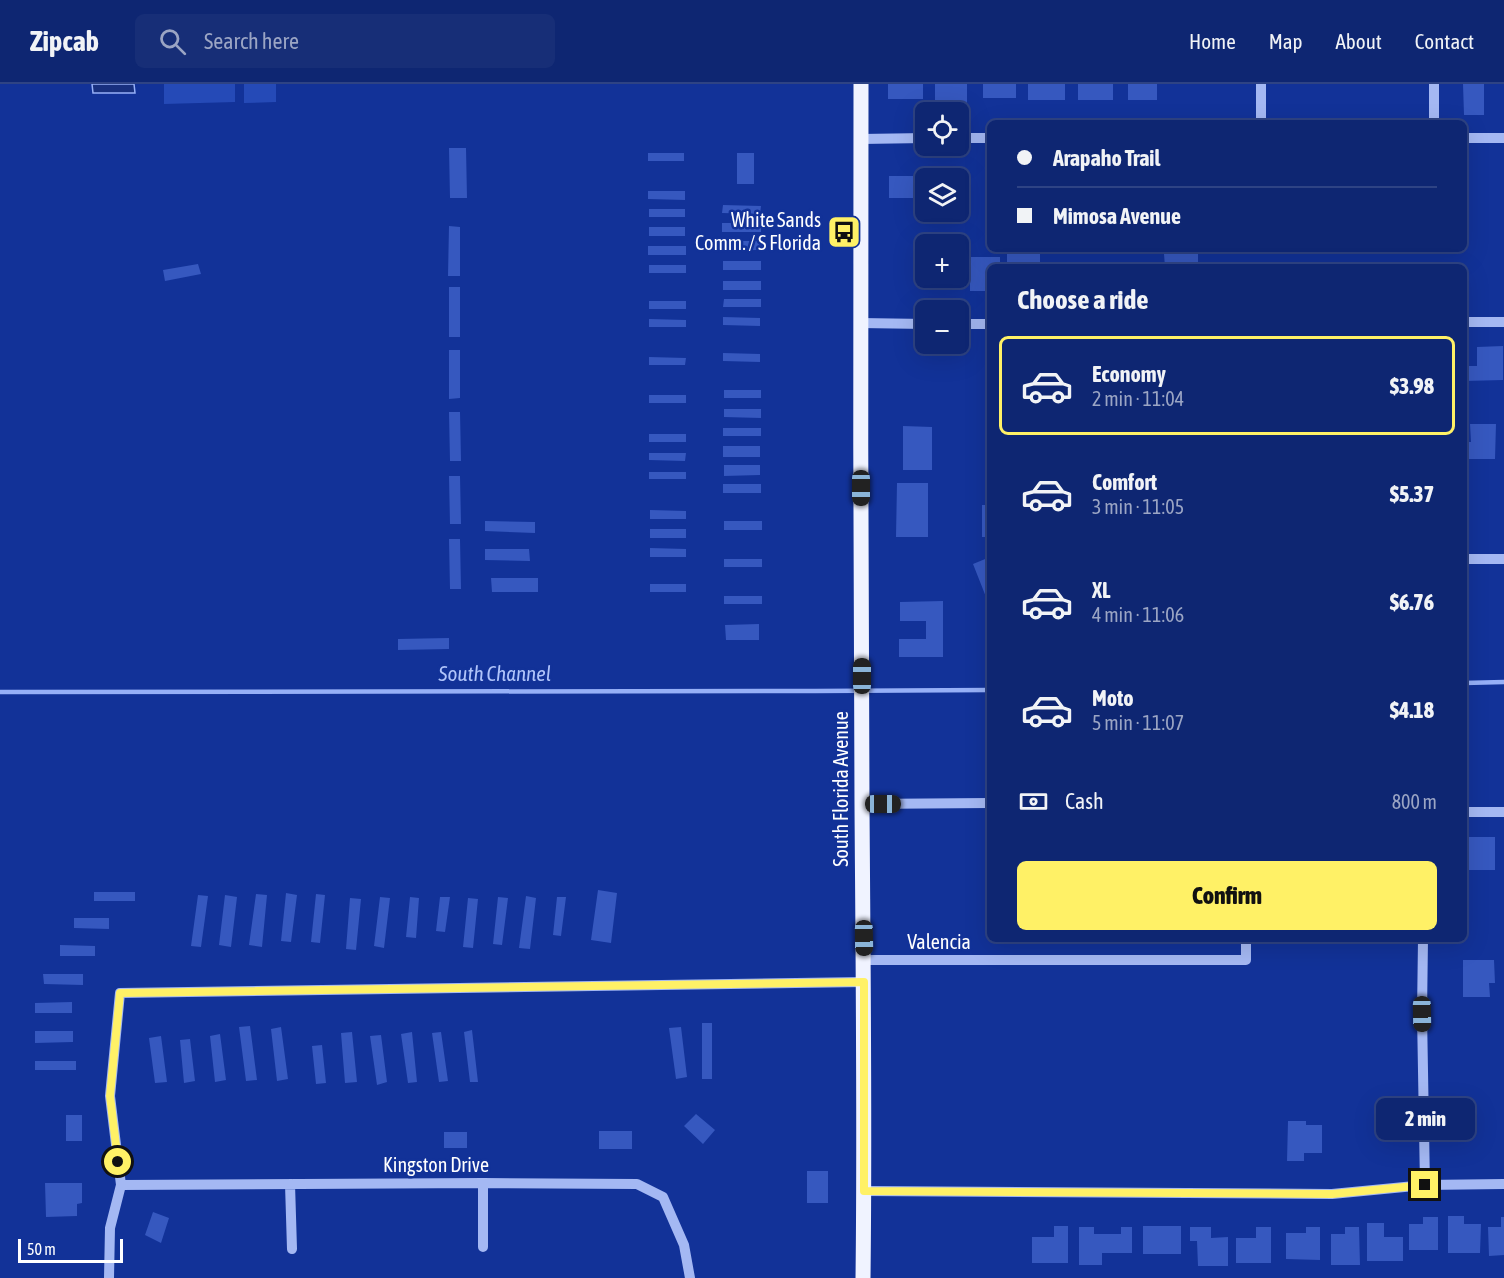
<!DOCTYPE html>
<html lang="en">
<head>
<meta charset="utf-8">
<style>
  body { margin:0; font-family:"Asap Condensed",sans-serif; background:#172e77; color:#f1f3f6; height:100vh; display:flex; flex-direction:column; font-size:22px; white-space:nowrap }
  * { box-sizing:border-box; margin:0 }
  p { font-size:20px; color:#9ba5c4 }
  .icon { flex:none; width:33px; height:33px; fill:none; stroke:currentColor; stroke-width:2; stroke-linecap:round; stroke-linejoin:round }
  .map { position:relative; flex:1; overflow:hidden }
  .sheet { position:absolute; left:987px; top:180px; width:480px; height:678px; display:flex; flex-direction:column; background:#0e2672; border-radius:9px; box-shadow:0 6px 24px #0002,0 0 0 2px #2e4384 }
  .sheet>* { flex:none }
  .hud { position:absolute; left:987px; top:36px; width:480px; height:132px; border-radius:9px; box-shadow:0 6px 24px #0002,0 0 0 2px #2e4384; display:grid; align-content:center; height:132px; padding:0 30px; background:#0e2672 }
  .controls { position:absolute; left:915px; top:18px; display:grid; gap:12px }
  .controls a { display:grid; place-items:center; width:54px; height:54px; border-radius:9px; background:#0e2672; box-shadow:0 6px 24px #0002,0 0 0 2px #2e4384; font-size:30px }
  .scale { position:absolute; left:18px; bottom:15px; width:105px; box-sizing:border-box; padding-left:6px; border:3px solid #fff; border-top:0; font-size:16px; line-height:21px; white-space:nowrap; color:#fff; -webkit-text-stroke:4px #123298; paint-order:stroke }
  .end { position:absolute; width:27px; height:27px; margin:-14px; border:8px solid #fff166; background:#111; box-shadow:0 0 0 3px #111 }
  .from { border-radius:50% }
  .bubble { position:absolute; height:42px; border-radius:9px; background:#0e2672; box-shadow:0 6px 24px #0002,0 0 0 2px #2e4384; font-size:20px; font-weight:800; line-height:42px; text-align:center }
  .car { position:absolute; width:18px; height:36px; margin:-18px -9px; border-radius:8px; box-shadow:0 0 4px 2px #0007; background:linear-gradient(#222 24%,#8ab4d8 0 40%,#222 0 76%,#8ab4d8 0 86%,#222 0) }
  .hud b { display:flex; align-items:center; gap:21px; height:57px; font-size:22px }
  .hud b+b { border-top:2px solid #2e4384 }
  .hud i { width:15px; height:15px; background:#f1f3f6 }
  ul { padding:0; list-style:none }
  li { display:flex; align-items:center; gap:18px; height:99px; margin:0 12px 9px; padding:0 18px; border:3px solid transparent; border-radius:9px }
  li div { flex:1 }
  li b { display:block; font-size:22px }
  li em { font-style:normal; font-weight:800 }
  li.selected { border-color:#fff166 }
  li>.icon { width:54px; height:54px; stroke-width:1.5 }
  h2 { padding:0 30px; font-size:27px; line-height:72px }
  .pay { display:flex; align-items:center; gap:15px; height:66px; padding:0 30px; font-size:22px }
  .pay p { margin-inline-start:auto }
  .action { display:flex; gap:12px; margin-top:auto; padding:12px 30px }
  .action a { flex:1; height:69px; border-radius:9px; background:#fff166; color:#111; font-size:24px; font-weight:800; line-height:69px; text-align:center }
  header { display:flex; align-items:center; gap:36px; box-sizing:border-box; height:84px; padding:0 30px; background:#0e2672; border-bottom:2px solid #2e4384 }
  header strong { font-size:28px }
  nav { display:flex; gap:33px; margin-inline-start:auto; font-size:21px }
  .search { width:420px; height:54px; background:#172e77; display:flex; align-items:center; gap:15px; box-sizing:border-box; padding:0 21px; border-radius:9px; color:#9ba5c4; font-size:22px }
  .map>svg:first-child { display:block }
  .green { fill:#254ab7 }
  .water { fill:#18307f; stroke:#96b0f7; stroke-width:1.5 }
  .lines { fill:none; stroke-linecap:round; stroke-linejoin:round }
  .stream { stroke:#96b0f7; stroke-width:4.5 }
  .building { fill:#3658bf }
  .minor { stroke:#a4b8f3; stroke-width:10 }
  .major { stroke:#f0f3ff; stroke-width:15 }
  .route { stroke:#fff166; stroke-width:8 }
  .labels { text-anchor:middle; stroke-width:5; stroke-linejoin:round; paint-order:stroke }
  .poi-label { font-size:20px; fill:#fff; stroke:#123298; text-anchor:end }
  .street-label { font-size:20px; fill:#fff; stroke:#123298 }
  .water-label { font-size:21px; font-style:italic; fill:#b0c4fa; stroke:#123298 }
</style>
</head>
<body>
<header>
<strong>Zipcab</strong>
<div class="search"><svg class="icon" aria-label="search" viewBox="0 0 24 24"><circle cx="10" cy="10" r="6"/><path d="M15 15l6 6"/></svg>Search here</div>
<nav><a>Home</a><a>Map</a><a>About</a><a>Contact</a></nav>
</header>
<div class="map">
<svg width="1504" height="1194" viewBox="0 0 1504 1194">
  <rect width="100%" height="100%" fill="#123298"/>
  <!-- green -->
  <path class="green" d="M164,0h71v18l-71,2z
    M244,0h32v18l-32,1z
    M1126,855h95l-4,4h-91z"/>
  <!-- water -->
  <path class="water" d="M92,0h42l1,9h-42z"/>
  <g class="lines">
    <!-- stream -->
    <path class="stream" d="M1464,599l40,-1
      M0,608l815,-1 175,-1"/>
  </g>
  <!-- building -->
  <path class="building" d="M888,0h35v15h-35z
    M935,0h32v21h-32z
    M983,0h33v14h-33z
    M1028,0h37v16h-37z
    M1078,0h35v16h-35z
    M1128,0h29v16h-29z
    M1463,0h21v31h-20z
    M449,64h17l1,50h-17z
    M648,69h36v8h-36z
    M737,69h17v31h-17z
    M889,92h37v22h-37z
    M648,107h37v9l-37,-1z
    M723,121l38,1 -1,8 -38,-1z
    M649,125h36v8h-36z
    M722,139h39v9h-39z
    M449,142l11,1v49h-12z
    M649,143h36v9h-36z
    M723,157h38v9h-38z
    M648,162h38v9h-38z
    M1007,169h33v14h-33z
    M1164,170h34v13h-33z
    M970,173h30v10h-10v24h-20z
    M723,177h38v9h-38z
    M198,180l3,10 -36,7 -2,-11z
    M649,181h37v8h-37z
    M723,197h38v9h-38z
    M449,203h11v50h-11z
    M724,215h37v8h-38z
    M649,217h37v8h-37z
    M723,233l37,1v8l-37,-1z
    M649,235l37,1v7h-37z
    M1503,262v34l-39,1v-15h13v-19z
    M449,266h11v48l-11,1z
    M723,269l37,1v8l-37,-1z
    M649,273l37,1 -1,7h-36z
    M724,306h37v8h-37z
    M649,311h37v8h-37z
    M724,325h37v9l-37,-1z
    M449,328h11l1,49h-11z
    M1470,340h26l-1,35h-31v-17h7z
    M903,342l29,1v43h-29z
    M985,342h5v32h-5z
    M723,344h38v8h-38z
    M649,350h37v8h-37z
    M723,362h37v11h-37z
    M649,369h37l-1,8 -36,-1z
    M724,381h36v10l-36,1z
    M649,388h37v7h-37z
    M449,392h11l1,48h-11z
    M897,399h31v54h-32z
    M723,400h38v9h-38z
    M982,421h8v32h-8z
    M650,426l36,1v8h-36z
    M485,437l50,1v11l-50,-2z
    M724,437h38v9h-38z
    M650,445h36v9h-36z
    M449,455h11l1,50h-11z
    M650,464l36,1v8h-36z
    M485,465h44l1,12 -45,-1z
    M990,473v38l-4,2 -13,-33z
    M724,475h38v8h-38z
    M491,494h47v14h-46z
    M650,500h36v8h-36z
    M724,512h38v8h-38z
    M943,517v56h-44v-18h27v-18h-26v-19z
    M759,540v16h-33l-1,-15z
    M449,554v11l-51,1v-11z
    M1464,753h31v33h-31z
    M598,806l19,3 -6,50 -20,-3z
    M94,808h41v9h-41z
    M286,809l11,2 -6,47 -10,-1z
    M256,810l11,1 -5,52 -13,-2z
    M316,810l9,1 -5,48 -9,-1z
    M198,811l10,1 -7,51 -10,-1z
    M225,811l12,2 -6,50 -12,-2z
    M526,812l10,2 -6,51 -11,-1z
    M380,813l10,1 -6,50 -10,-2z
    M410,813l9,1 -3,40 -10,-1z
    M440,813h10l-5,35 -9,-1z
    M498,813l10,1 -6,47 -9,-1z
    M557,813h9l-5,39 -8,-1z
    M350,814l11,1 -5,51 -10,-1z
    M468,814l10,1 -5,49 -10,-1z
    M74,834h35v11l-35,-1z
    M60,861l35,1v10h-35z
    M1463,876h31l1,23h-6l1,14h-27z
    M43,890h40v11l-39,-1z
    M72,918v11h-37v-10z
    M702,939h10v56h-10z
    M250,942l7,54 -11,1 -7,-54z
    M281,943l7,52 -11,2 -6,-52z
    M681,943l6,50 -11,2 -7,-51z
    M472,946l6,52h-8l-6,-50z
    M35,947h38v11l-38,1z
    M352,948l5,50 -12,1 -4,-50z
    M412,948l5,50 -9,1 -7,-49z
    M441,948l7,49 -9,1 -7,-49z
    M220,950l6,46 -11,2 -5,-46z
    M381,951l6,47 -10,3 -7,-49z
    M161,952l6,46 -12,1 -6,-45z
    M190,955l5,42 -11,2 -4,-43z
    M322,961l4,38 -10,1 -4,-38z
    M35,977h41v9h-41z
    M696,1030l19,16 -12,14 -19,-18z
    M66,1031h16v26h-16z
    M1288,1037h18v4h16v28h-18v8h-17z
    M599,1047h33v18h-33z
    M444,1048h23v16h-23z
    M807,1087h21v32h-21z
    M45,1099h37v20l-5,1v12l-31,1z
    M153,1128l16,6 -8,25 -16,-8z
    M1448,1132h16v8h17l-1,29h-32z
    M1423,1133h15v33h-29v-26h14z
    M1501,1133h3v38l-15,1 -1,-29h13z
    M1367,1139h17v14h19v24h-36z
    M1054,1142h14v37h-36v-26h22z
    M1143,1142h38v28h-38z
    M1079,1143h15v7h27v-7h11v26h-30v12h-23z
    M1190,1143h21v11l17,-1v29h-30l-1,-25h-7z
    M1256,1143h15v36h-35v-25h20z
    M1306,1143h14v33l-34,-1v-26h20z
    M1345,1143h14l1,38h-29v-31h14z"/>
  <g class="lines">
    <!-- minor -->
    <path class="minor" d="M1261,0v39
      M1434,0v39
      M958,54h32
      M1464,54h40
      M861,55l65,-1
      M1464,238h40
      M860,239l66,1
      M958,240h32
      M1464,475h40
      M862,720l128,-1
      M1464,728h40
      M1423,855l-1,75 3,171
      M864,876h382v-21
      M483,1099v64
      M290,1100l2,65
      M121,1101l362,-2 154,1 26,13 21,48 6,33
      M864,1107l468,3 93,-9 79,-1
      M109,1194l1,-50 11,-43 -11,-89 10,-103 744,-11"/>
    <!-- major -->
    <path class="major" d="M861,0c0,240 -1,480 1,720 1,158 3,316 1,474"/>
  </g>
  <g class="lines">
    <!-- route -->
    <path class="route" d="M118,1078l-8,-66 10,-103 744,-11v209l468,3 93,-9"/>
  </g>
  <!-- icons -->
  <defs>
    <g id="bus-square" transform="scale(1.725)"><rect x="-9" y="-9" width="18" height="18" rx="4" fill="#fff166" stroke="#123298"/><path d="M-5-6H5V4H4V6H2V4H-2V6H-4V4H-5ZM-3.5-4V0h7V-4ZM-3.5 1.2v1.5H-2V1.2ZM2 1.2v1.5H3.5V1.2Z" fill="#111"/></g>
  </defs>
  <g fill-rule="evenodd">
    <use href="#bus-square" x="844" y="148"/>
  </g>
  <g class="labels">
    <!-- poi labels -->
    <g class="poi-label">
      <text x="821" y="143">White Sands<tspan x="821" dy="23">Comm. / S Florida</tspan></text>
    </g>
    <!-- street labels -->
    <g class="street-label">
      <text transform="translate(841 705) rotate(-90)" y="7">South Florida Avenue</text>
      <text x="939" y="865">Valencia</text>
      <text x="436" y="1088">Kingston Drive</text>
    </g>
    <!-- water labels -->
    <g class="water-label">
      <text x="495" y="597">South Channel</text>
    </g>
  </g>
</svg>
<div class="controls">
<a><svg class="icon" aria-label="locate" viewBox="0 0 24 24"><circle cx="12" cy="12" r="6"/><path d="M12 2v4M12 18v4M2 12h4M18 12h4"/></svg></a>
<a><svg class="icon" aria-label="layers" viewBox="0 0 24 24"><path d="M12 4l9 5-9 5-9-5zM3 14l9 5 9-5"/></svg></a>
<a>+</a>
<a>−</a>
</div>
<div class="scale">50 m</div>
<i class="end from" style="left:118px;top:1078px"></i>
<i class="end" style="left:1425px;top:1101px"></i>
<div class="bubble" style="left:1376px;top:1014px;width:99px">2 min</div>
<i class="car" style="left:861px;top:404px;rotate:180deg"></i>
<i class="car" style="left:862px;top:592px;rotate:0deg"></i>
<i class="car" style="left:883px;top:720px;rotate:90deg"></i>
<i class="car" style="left:864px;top:854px;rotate:179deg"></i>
<i class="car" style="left:1422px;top:930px;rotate:179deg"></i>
<div class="hud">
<b><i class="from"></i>Arapaho Trail</b>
<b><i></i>Mimosa Avenue</b>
</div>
<section class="sheet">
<h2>Choose a ride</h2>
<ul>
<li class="selected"><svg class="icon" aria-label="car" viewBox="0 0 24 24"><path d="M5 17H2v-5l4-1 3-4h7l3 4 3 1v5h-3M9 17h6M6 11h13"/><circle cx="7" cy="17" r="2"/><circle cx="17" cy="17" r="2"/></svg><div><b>Economy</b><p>2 min · 11:04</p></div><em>$3.98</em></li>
<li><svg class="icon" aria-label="car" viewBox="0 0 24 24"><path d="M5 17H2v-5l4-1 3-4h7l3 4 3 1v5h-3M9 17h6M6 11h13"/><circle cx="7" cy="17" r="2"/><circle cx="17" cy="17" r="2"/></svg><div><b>Comfort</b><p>3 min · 11:05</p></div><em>$5.37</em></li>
<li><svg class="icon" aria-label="car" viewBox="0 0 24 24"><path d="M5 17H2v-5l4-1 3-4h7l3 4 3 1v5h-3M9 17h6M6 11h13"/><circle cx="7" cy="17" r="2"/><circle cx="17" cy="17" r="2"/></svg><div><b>XL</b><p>4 min · 11:06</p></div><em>$6.76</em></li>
<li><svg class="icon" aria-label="car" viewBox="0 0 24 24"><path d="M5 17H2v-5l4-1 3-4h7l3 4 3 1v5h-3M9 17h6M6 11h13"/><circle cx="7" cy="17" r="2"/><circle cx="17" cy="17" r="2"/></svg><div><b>Moto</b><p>5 min · 11:07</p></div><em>$4.18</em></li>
</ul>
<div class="pay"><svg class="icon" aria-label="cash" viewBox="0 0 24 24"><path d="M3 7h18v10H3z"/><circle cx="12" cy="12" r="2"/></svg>Cash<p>800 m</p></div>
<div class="action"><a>Confirm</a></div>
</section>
</div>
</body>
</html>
